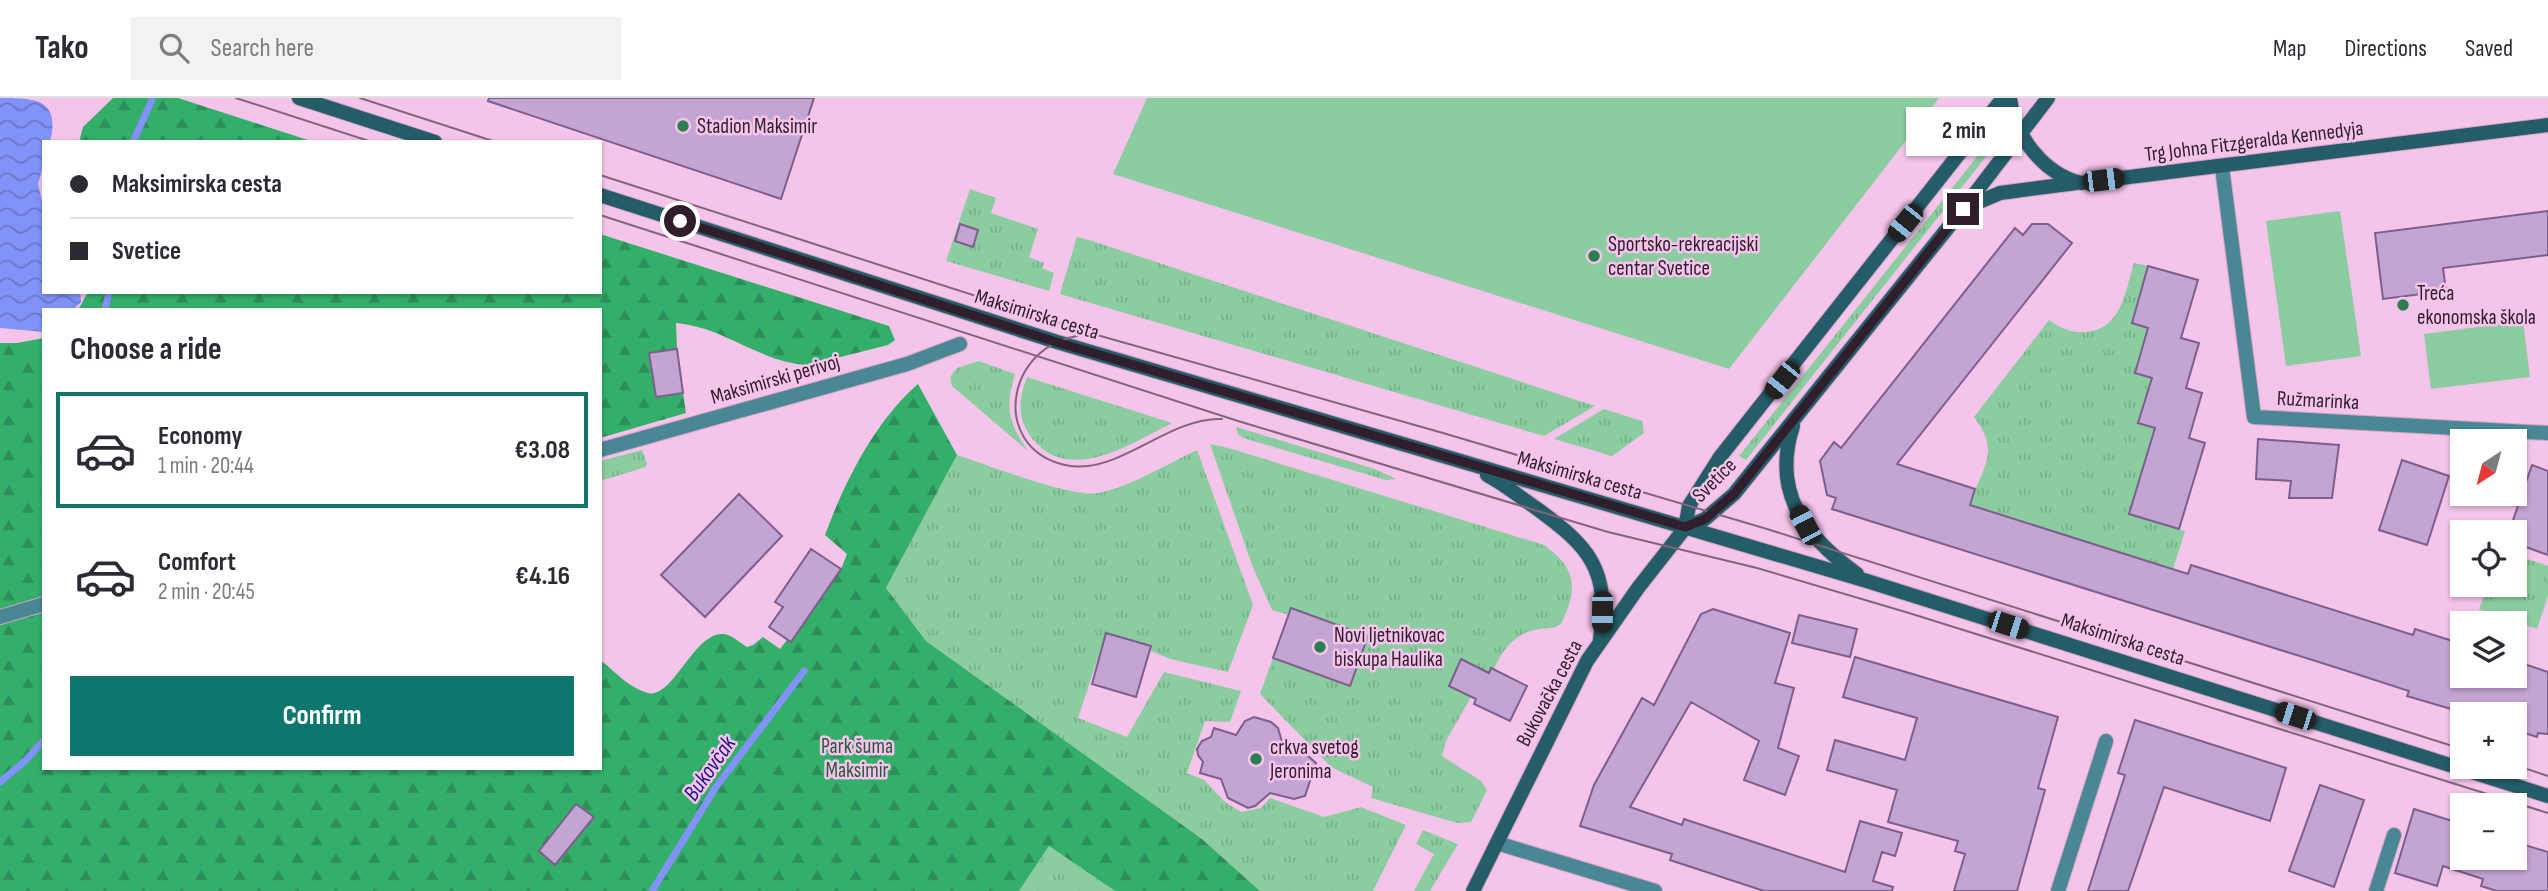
<!DOCTYPE html>
<html lang="en">
<head>
<meta charset="utf-8">
<style>
  body { margin:0; font-family:"Sofia Sans Condensed",sans-serif; background:#f2f2f3; color:#2b2b33; height:100vh; display:flex; flex-direction:column; font-size:26px; white-space:nowrap }
  * { box-sizing:border-box; margin:0 }
  p { font-size:23px; color:#7c7c81 }
  .icon { flex:none; width:38px; height:38px; fill:none; stroke:currentColor; stroke-width:2; stroke-linecap:round; stroke-linejoin:round }
  .map { position:relative; flex:1; overflow:hidden }
  .panel { position:absolute; left:42px; top:210px; width:560px; height:462px; display:flex; flex-direction:column; background:#fff; border-radius:0px; box-shadow:0 2px 5px #0004 }
  .panel>* { flex:none }
  .top-card { position:absolute; left:42px; top:42px; width:560px; height:154px; border-radius:0px; box-shadow:0 2px 5px #0004; display:grid; align-content:center; height:154px; padding:0 28px; background:#fff }
  .needle { width:46px; rotate:216deg }
  .tools { position:absolute; left:2450px; top:331px; display:grid; gap:14px }
  .tools a { display:grid; place-items:center; width:77px; height:77px; border-radius:0px; background:#fff; box-shadow:0 2px 5px #0004; font-size:35px }
  .end { position:absolute; width:32px; height:32px; margin:-16px; border:9px solid #301e2d; background:#fff; box-shadow:0 0 0 4px #fff }
  .from { border-radius:50% }
  .bubble { position:absolute; height:49px; border-radius:0px; background:#fff; box-shadow:0 2px 5px #0004; font-size:23px; font-weight:700; line-height:49px; text-align:center }
  .car { position:absolute; width:21px; height:42px; margin:-21px -10px; border-radius:9px; box-shadow:0 0 5px 2px #0007; background:linear-gradient(#222 24%,#8ab4d8 0 40%,#222 0 76%,#8ab4d8 0 86%,#222 0) }
  .top-card b { display:flex; align-items:center; gap:24px; height:66px; font-size:26px }
  .top-card b+b { border-top:2px solid #e1e1e2 }
  .top-card i { width:18px; height:18px; background:#2b2b33 }
  ul { padding:0; list-style:none }
  li { display:flex; align-items:center; gap:21px; height:116px; margin:0 14px 10px; padding:0 14px; border:4px solid transparent; border-radius:0px }
  li div { flex:1 }
  li b { display:block; font-size:26px }
  li em { font-style:normal; font-weight:700 }
  li.selected { border-color:#0f766e }
  li>.icon { width:63px; height:63px; stroke-width:1.5 }
  h2 { padding:0 28px; font-size:32px; line-height:84px }
  .action { display:flex; gap:14px; margin-top:auto; padding:14px 28px }
  .action a { flex:1; height:80px; border-radius:0px; background:#0f766e; color:#fff; font-size:28px; font-weight:700; line-height:80px; text-align:center }
  header { display:flex; align-items:center; gap:42px; box-sizing:border-box; height:98px; padding:0 35px; background:#fff; border-bottom:2px solid #e1e1e2 }
  header strong { font-size:33px }
  nav { display:flex; gap:38px; margin-inline-start:auto; font-size:24px }
  .search { width:490px; height:63px; background:#f2f2f3; display:flex; align-items:center; gap:18px; box-sizing:border-box; padding:0 24px; border-radius:0px; color:#7c7c81; font-size:26px }
  .map>svg:first-child { display:block }
  .grass { fill:url(#grass-tufts) }
  .forest { fill:url(#forest-firs) }
  .pitch { fill:#8bcda0 }
  .water { fill:url(#water-waves) }
  .lines { fill:none; stroke-linecap:round; stroke-linejoin:round }
  .stream { stroke:#8193f8; stroke-width:7 }
  .building { fill:#c3a4d3; stroke:#7c5f8a; stroke-width:2 }
  .street-casing { stroke:#cea3c4; stroke-width:16 }
  .secondary-casing { stroke:#cea3c4; stroke-width:16 }
  .street { stroke:#4a8795; stroke-width:14 }
  .secondary { stroke:#245c68; stroke-width:14 }
  .tram { stroke:#83647d; stroke-width:2 }
  .route { stroke:#301e2d; stroke-width:9 }
  .poi-dot { fill:#2d7e4f; stroke:#f5c4ea; stroke-width:2.5 }
  .labels { text-anchor:middle; stroke-width:5; stroke-linejoin:round; paint-order:stroke }
  .poi-label { font-size:21px; fill:#301e2d; stroke:#f5c4ea; text-anchor:start }
  .street-label { font-size:21px; fill:#301e2d; stroke:#f5c4ea }
  .park-label { font-size:21px; fill:#29583b; stroke:#f5c4ea }
  .water-label { font-size:23px; font-style:italic; fill:#21158a; stroke:#f5c4ea }
</style>
</head>
<body>
<header>
<strong>Tako</strong>
<div class="search"><svg class="icon" aria-label="search" viewBox="0 0 24 24"><circle cx="10" cy="10" r="6"/><path d="M15 15l6 6"/></svg>Search here</div>
<nav><a>Map</a><a>Directions</a><a>Saved</a></nav>
</header>
<div class="map">
<svg width="2548" height="793" viewBox="0 0 2548 793">
  <defs>
    <pattern id="grass-tufts" width="24" height="20" patternUnits="userSpaceOnUse" patternTransform="scale(1.75)"><rect width="24" height="20" fill="#8bcda0"/><path d="M3 7l-1-3M5 7V3M7 7l1-3M15 17l-1-3M17 17v-4M19 17l1-3" fill="none" stroke="#78b08a"/></pattern>
    <pattern id="forest-firs" width="22" height="20" patternUnits="userSpaceOnUse" patternTransform="scale(1.75)"><rect width="22" height="20" fill="#33af6a"/><path d="M5 1l3.5 6h-7zM16 11l3.5 6h-7z" fill="#2c8e58"/></pattern>
    <pattern id="water-waves" width="16" height="10" patternUnits="userSpaceOnUse" patternTransform="scale(1.75)"><rect width="16" height="10" fill="#8193f8"/><path d="M0 5q4-4 8 0t8 0" fill="none" stroke="#6a77c9"/></pattern>
  </defs>
  <rect width="100%" height="100%" fill="#f5c4ea"/>
  <!-- grass -->
  <path class="grass" d="M1998,35l2,6 -254,321 -7,-4 256,-322z
    M970,91l26,9 -5,15 47,16 -9,28 15,6 -2,5 12,5 -5,18 -103,-30z
    M1077,139l12,3 506,166 -51,30 -484,-142z
    M2134,165l14,3 -16,57 16,5 -13,45 17,5 -14,45 17,5 -25,86 55,17 -12,38 -203,-64c11,-37 32,-52 4,-88l75,-97c12,9 27,15 43,11 30,-6 34,-42 42,-68z
    M979,263l36,13c-10,34 -7,48 13,77l-76,-65 -2,-9 7,-9z
    M1027,279l145,46c-42,21 -106,65 -143,11 -12,-18 -10,-37 -2,-57z
    M1604,311l38,12 2,12 -32,23 -58,-17z
    M1236,329l139,42 21,10 -10,1 -143,-42 -5,-4z
    M1210,346l22,5 312,96c32,23 35,42 17,79 -6,5 -13,4 -22,5 -22,3 -37,20 -45,40l-3,-1 -2,5 -28,-13 -12,25 22,12 -25,44 -4,15 39,25 6,9 -16,32 -14,1 -86,-25 2,-11 -42,-20 -71,-73 13,-36 76,28 18,-50 -75,-28 -3,7 -17,-5 -20,-45z
    M642,352l5,13 -1,4 -46,14v-20z
    M1197,352l56,155 -25,67 -58,-13 -21,-9 1,-5 -44,-12 -28,85 49,19 37,-65 77,19 -11,31 -25,-1 -18,52 17,7 21,22 16,10 20,-4 9,-10 54,19 37,-10 45,18 -33,66h-113l-58,-52 -276,-198 -40,-53 71,-133c29,9 115,43 141,38 32,-6 69,-29 99,-43z
    M2515,457l33,11v30l-11,33 -58,-20 9,-24 27,-1z
    M1423,732l35,14 -28,47h-16l20,-37 -18,-10z
    M1049,748l66,45h-96z"/>
  <!-- forest -->
  <path class="forest" d="M113,0h65l136,44h-235l4,-15z
    M600,136l289,92 6,14 -7,5 -79,20c-47,-1 -84,-38 -133,-42l1,26 -28,4 7,44 27,-4 3,20 -86,25v-128h-522l10,-18h512z
    M44,240v430h556v-103l3,-3c14,12 27,26 45,31 25,6 46,-61 75,-59 8,0 17,9 24,13l6,-2 10,-8 17,12 61,-80 6,-15 -22,-19c19,-52 50,-114 93,-151l39,71 -71,133 40,53 276,198 58,52h-145l-66,-45 -30,45h-1019v-548h17z"/>
  <!-- pitch -->
  <path class="pitch" d="M1147,0h792l-210,271 -616,-195z
    M2340,113l21,145 -75,10 -20,-145z
    M2523,223l7,56 -99,12 -7,-55z"/>
  <!-- water -->
  <path class="water" d="M0,0c34,0 61,0 50,44h-6v21l-6,21 6,26v82h36l1,10 -8,8h-29v22l-44,-4z"/>
  <g class="lines">
    <!-- stream -->
    <path class="stream" d="M133,44l19,-42
      M105,212l4,-18
      M0,684l25,-21 19,-21
      M652,793l64,-104 88,-116"/>
  </g>
  <!-- building -->
  <path class="building" d="M489,0h325l-33,101 -293,-98z
    M2548,113v44l-105,13 3,23 -63,8 -8,-66z
    M960,126l18,6 -5,17 -18,-6z
    M2032,126h16l24,19 -175,221 78,25 -5,16 218,69 3,-9 222,70 2,-6 47,15v32h53v-15l33,11v62l-10,-1 -1,4 -22,-7v-16h-29l-34,-9 -1,4 -44,-13 2,-5 -68,-22 -509,-160 4,-11 -9,-3 -7,-34 14,-19 7,6 174,-220 8,7z
    M2148,168l50,14 -17,58 18,5 -13,45 16,5 -13,45 16,5 -26,86 -50,-15 26,-86 -17,-5 14,-45 -17,-5 13,-45 -16,-5z
    M677,251l6,44 -27,4 -7,-44z
    M2258,341l81,6 -7,53h-43l2,-17 -35,-2z
    M2402,362l47,16 -22,69 -48,-15z
    M2532,367l16,6v84l-33,-12v-11h-6z
    M739,396l43,42 -77,81 -44,-42z
    M811,451l30,20 -50,73 -22,-15 14,-20 -8,-5z
    M1291,510l77,28 -18,50 -77,-28z
    M1713,511l77,24 -15,50 19,5 -16,60 21,8 -14,39 -41,-15 15,-39 -68,-39 -61,105 52,18 2,-6 161,53 15,-51 42,12 -7,23 -13,-4 -9,29 20,6 -1,4h-128l-94,-31 2,-6 -92,-28 14,-41 48,-87 12,7 47,-91z
    M1799,517l58,14 -7,28 -58,-14z
    M1106,535l45,13 -15,51 -44,-13z
    M1855,559l203,60 -20,71 7,2 -28,101h-63l11,-37 -10,-3 3,-10 -70,-19 9,-32 -70,-20 8,-30 70,20 12,-42 -74,-21z
    M1461,561l28,14 2,-5 36,18 -17,35 -36,-17 2,-5 -27,-13z
    M1254,619l17,5 7,6 6,21 23,6 9,8 -11,33 -11,3 -24,-6 -15,13 -7,2 -20,-10 -7,-19 -21,-6 3,-11 -5,-7 -1,-6 5,-8 9,-4 3,-9 22,7 9,-14z
    M2135,622l151,48 -16,53 -106,-34 -36,104h-40l37,-116 -7,-2z
    M2320,687l44,15 -30,87 -45,-16z
    M576,706l18,13 -39,48 -16,-14z
    M2414,711l48,15v34h53v-16l33,10v39h-51l-16,-5 2,-7 -40,-13 -6,20 -42,-13z"/>
  <g class="lines">
    <!-- street casing -->
    <g class="street-casing">
      <path id="street" d="M2222,69l32,250 294,16
        M600,352l307,-86 53,-20
        M0,519l44,-13
        M1497,745l158,48
        M2058,793l48,-150
        M2376,793l18,-56"/>
    </g>
    <!-- secondary casing -->
    <g class="secondary-casing">
      <path id="secondary" d="M299,0l136,44
        M2010,0c4,38 34,76 71,85l467,-58
        M600,97l457,147 810,239 681,215
        M1967,109l33,-14 76,-10
        M1793,328c-22,67 13,111 64,148
        M1487,377c17,9 33,22 49,33 54,39 74,62 64,131
        M1685,430l20,-9 29,-25 229,-285 85,-111
        M1685,430l4,-22 31,-49 283,-359
        M1473,793l114,-230 51,-73 47,-60"/>
    </g>
    <!-- street -->
    <use href="#street" class="street"/>
    <!-- secondary -->
    <use href="#secondary" class="secondary"/>
    <!-- tram -->
    <path class="tram" d="M236,0l136,44
      M360,0l136,44
      M600,77l497,160 346,98 324,96 695,220
      M600,117l638,206 370,111 149,36 152,45 639,200
      M1090,237c-83,1 -104,112 -25,130 52,12 102,-48 157,-46
      M2515,667l33,11"/>
  </g>
  <g class="lines">
    <!-- route -->
    <path class="route" d="M680,123l376,121 629,185 20,-8 29,-25 229,-285"/>
  </g>
  <!-- markers -->
  <g class="poi-dot">
    <circle cx="683" cy="28" r="7"/>
    <circle cx="1594" cy="158" r="7"/>
    <circle cx="2403" cy="207" r="7"/>
    <circle cx="1320" cy="549" r="7"/>
    <circle cx="1256" cy="661" r="7"/>
  </g>
  <g class="labels">
    <!-- poi labels -->
    <g class="poi-label">
      <text x="697" y="35">Stadion Maksimir</text>
      <text x="1608" y="153">Sportsko-rekreacijski<tspan x="1608" dy="24">centar Svetice</tspan></text>
      <text x="2417" y="202">Treća<tspan x="2417" dy="24">ekonomska škola</tspan></text>
      <text x="1334" y="544">Novi ljetnikovac<tspan x="1334" dy="24">biskupa Haulika</tspan></text>
      <text x="1270" y="656">crkva svetog<tspan x="1270" dy="24">Jeronima</tspan></text>
    </g>
    <!-- street labels -->
    <g class="street-label">
      <text transform="translate(2254 43) rotate(-7)" y="7">Trg Johna Fitzgeralda Kennedyja</text>
      <text transform="translate(1037 216) rotate(17)" y="7">Maksimirska cesta</text>
      <text transform="translate(775 281) rotate(-16)" y="7">Maksimirski perivoj</text>
      <text transform="translate(2318 302) rotate(3)" y="7">Ružmarinka</text>
      <text transform="translate(1580 377) rotate(16)" y="7">Maksimirska cesta</text>
      <text transform="translate(1714 382) rotate(-45)" y="7">Svetice</text>
      <text transform="translate(2123 541) rotate(18)" y="7">Maksimirska cesta</text>
      <text transform="translate(1549 595) rotate(-62)" y="7">Bukovačka cesta</text>
    </g>
    <!-- park labels -->
    <g class="park-label">
      <text x="857" y="655">Park šuma<tspan x="857" dy="24">Maksimir</tspan></text>
    </g>
    <!-- water labels -->
    <g class="water-label">
      <text transform="translate(709 670) rotate(-55)" y="8">Bukovčak</text>
    </g>
  </g>
</svg>
<div class="tools">
<a><svg class="needle" viewBox="-14 -14 28 28"><path d="M0-13l5 13h-10z" fill="#e53935"/><path d="M0 13l5-13h-10z" fill="#7c7c81"/></svg></a>
<a><svg class="icon" aria-label="locate" viewBox="0 0 24 24"><circle cx="12" cy="12" r="6"/><path d="M12 2v4M12 18v4M2 12h4M18 12h4"/></svg></a>
<a><svg class="icon" aria-label="layers" viewBox="0 0 24 24"><path d="M12 4l9 5-9 5-9-5zM3 14l9 5 9-5"/></svg></a>
<a>+</a>
<a>−</a>
</div>
<i class="end from" style="left:680px;top:123px"></i>
<i class="end" style="left:1963px;top:111px"></i>
<div class="bubble" style="left:1906px;top:9px;width:116px">2 min</div>
<i class="car" style="left:2103px;top:82px;rotate:83deg"></i>
<i class="car" style="left:1905px;top:125px;rotate:219deg"></i>
<i class="car" style="left:1782px;top:282px;rotate:219deg"></i>
<i class="car" style="left:1805px;top:427px;rotate:332deg"></i>
<i class="car" style="left:1602px;top:514px;rotate:181deg"></i>
<i class="car" style="left:2008px;top:527px;rotate:108deg"></i>
<i class="car" style="left:2295px;top:618px;rotate:288deg"></i>
<div class="top-card">
<b><i class="from"></i>Maksimirska cesta</b>
<b><i></i>Svetice</b>
</div>
<section class="panel">
<h2>Choose a ride</h2>
<ul>
<li class="selected"><svg class="icon" aria-label="car" viewBox="0 0 24 24"><path d="M5 17H2v-5l4-1 3-4h7l3 4 3 1v5h-3M9 17h6M6 11h13"/><circle cx="7" cy="17" r="2"/><circle cx="17" cy="17" r="2"/></svg><div><b>Economy</b><p>1 min · 20:44</p></div><em>€3.08</em></li>
<li><svg class="icon" aria-label="car" viewBox="0 0 24 24"><path d="M5 17H2v-5l4-1 3-4h7l3 4 3 1v5h-3M9 17h6M6 11h13"/><circle cx="7" cy="17" r="2"/><circle cx="17" cy="17" r="2"/></svg><div><b>Comfort</b><p>2 min · 20:45</p></div><em>€4.16</em></li>
</ul>
<div class="action"><a>Confirm</a></div>
</section>
</div>
</body>
</html>
